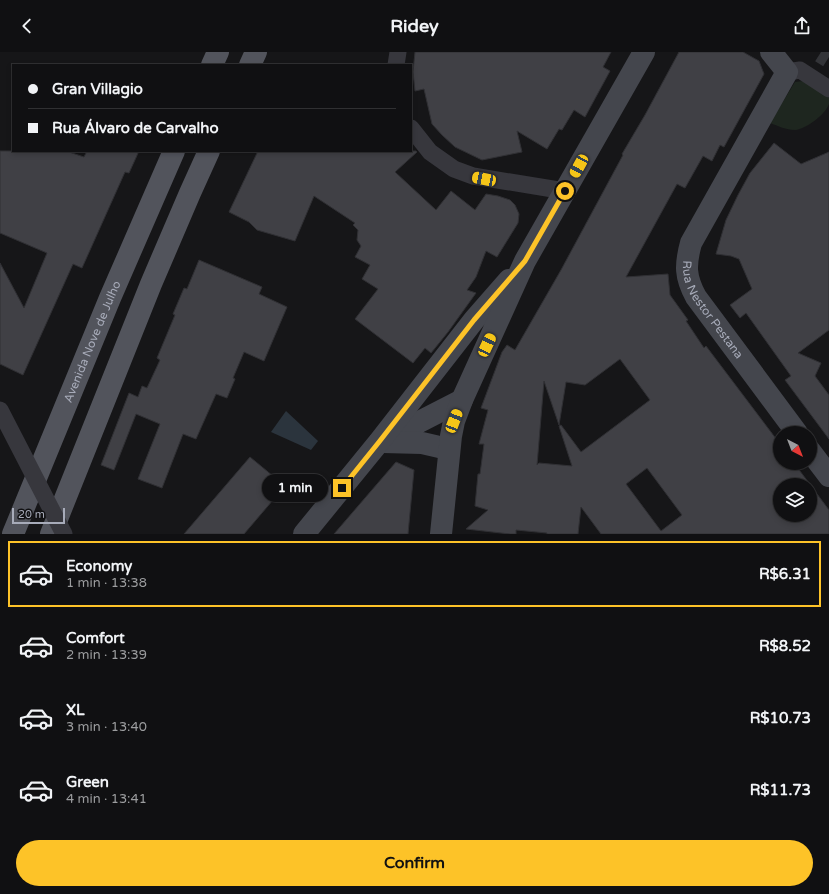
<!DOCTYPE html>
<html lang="en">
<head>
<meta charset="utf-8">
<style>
  body { margin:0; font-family:"Varela Round",sans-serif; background:#19191b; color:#f1f3f6; height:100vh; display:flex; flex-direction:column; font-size:15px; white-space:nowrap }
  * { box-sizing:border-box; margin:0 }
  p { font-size:13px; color:#9c9d9f }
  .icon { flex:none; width:22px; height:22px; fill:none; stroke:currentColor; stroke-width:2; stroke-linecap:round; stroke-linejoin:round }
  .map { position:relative; height:482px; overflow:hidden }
  .panel { display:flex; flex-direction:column; background:#101012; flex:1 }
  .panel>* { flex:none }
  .hud { position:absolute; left:12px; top:12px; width:400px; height:88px; border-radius:0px; box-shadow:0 2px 6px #0003,0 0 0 1px #303032; display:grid; align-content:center; height:88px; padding:0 16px; background:#101012 }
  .needle { width:26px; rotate:138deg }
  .controls { position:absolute; left:773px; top:374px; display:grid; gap:8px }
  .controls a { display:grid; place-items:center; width:44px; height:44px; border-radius:50%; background:#101012; box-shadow:0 2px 6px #0003,0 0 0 1px #303032; font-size:20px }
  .scale { position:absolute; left:12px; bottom:10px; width:53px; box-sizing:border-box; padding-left:4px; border:2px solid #a7abb9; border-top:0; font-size:11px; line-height:14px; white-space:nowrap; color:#a7abb9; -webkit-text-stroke:3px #111113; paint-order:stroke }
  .end { position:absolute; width:18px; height:18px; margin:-9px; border:5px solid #fdc328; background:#111; box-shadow:0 0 0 2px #111 }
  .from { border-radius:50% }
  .bubble { position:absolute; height:28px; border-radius:14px; background:#101012; box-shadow:0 2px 6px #0003,0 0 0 1px #303032; font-size:13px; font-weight:700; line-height:28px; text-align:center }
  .car { position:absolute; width:12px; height:24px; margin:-12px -6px; border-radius:5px; box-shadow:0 0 3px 1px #0007; background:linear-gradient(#f5c518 24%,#345 0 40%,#f5c518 0 76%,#345 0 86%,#f5c518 0) }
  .hud b { display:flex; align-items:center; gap:14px; height:38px; font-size:15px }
  .hud b+b { border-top:1px solid #303032 }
  .hud i { width:10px; height:10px; background:#f1f3f6 }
  ul { padding:7px 0 0; list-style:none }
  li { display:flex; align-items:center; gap:12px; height:66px; margin:0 8px 6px; padding:0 8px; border:2px solid transparent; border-radius:0px }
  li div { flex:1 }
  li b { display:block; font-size:15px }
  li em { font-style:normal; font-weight:700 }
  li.current { border-color:#fdc328 }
  li>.icon { width:36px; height:36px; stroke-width:1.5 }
  .action { display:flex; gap:8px; margin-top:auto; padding:8px 16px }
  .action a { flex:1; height:46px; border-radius:24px; background:#fdc328; color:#111; font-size:16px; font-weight:700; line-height:46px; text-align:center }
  header { display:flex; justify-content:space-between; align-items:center; height:52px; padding:0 16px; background:#101012; font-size:18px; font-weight:700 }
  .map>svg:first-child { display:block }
  .green { fill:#1e261f }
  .water { fill:#2b343d }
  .building { fill:#404045; stroke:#303034; fill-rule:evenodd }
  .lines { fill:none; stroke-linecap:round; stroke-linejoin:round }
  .highway-tunnel { stroke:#333438; stroke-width:22; stroke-dasharray:22 11; stroke-linecap:butt }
  .street { stroke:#37373d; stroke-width:17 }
  .secondary { stroke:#44464d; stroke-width:22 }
  .primary { stroke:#52545c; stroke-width:22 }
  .street-bridge { stroke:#37373d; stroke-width:17 }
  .route { stroke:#fdc328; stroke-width:5 }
  .labels { text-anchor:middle; stroke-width:4; stroke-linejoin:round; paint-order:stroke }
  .street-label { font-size:12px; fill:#a7abb9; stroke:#111113 }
</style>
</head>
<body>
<header><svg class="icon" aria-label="back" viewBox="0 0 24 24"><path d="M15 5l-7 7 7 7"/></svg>Ridey<svg class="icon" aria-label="share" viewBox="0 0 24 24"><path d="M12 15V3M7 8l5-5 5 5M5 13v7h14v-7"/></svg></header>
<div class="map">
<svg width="829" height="482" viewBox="0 0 829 482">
  <rect width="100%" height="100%" fill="#161618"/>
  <!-- green -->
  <path class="green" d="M803,29l26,17c0,0 0,6 0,6 -4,11 -23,25 -34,26 -9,0 -17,-4 -25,-7l25,-41z"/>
  <!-- water -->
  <path class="water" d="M286,359l32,30 -7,9 -40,-18z"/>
  <!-- building -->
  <path class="building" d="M415,0h196l-8,15 7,4 -25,46 -11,-7 -12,20 -3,-1 -12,20 -30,-18 5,21 -40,8 -27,-13 -13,-12 -10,-11 -8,-35 -9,2 -2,-19z
    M679,0h64l16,9 5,13 -40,73 -4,-2 -8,16 -9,-5 -18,32 -8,-4 -51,93 42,-3 2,21 18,25 -2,1 18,27 2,-2 74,98v19h14l35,47v24h-228l-20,-27 -3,27h-31v-1l-31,-3v4h-6l-44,-5 22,-19 -13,-4 3,-32h2l4,-30h-5l9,-34 -7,-2 21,-56 5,-7 8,5 46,-80 62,-115 -1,-1 23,-39zM620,307l30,41 -69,52 -20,-27 -2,1 13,40 -33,-3 -2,2 7,-84 15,44 7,-43 19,3zM647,416l35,47 -21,16 -35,-47zM780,433h30v30h-30z
    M774,91l27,21 28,-12v178l-31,23 23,10 -6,13 14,19v44l-44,-59 6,-4 -45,-63 -6,5 -10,-13 22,-16 -13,-30 -8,-3 -15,-2 10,-34 12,-25 12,-22z
    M0,99h66l18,6 3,-6h52l-10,22 -4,-1 -43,96 -9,-4 -50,111 -23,-11v-101l24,45 23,-55 -47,-20z
    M258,99h158l1,1 -22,20 41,38 15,-19 24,19 11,-16 12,2 12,4 5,5 4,9 -1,9 -21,34 -11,-6 -10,26 -9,13 9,3 -28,39 -17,21 -6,-5 -12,15 -58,-44 23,-30 -16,-10 8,-14 -15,-8 6,-11 -4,-6 1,-10 -5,-5 2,-2 -41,-27 -19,45 -38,-11 -8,-8 -20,-10z
    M199,208l63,27 -3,7 28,13 -23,54 -20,-9 -11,26 2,1 -8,19 -11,-4 -20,45 -13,-5 -21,54 -24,-9 22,-55 -24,-10 -22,56 -13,-5 28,-72 9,4 4,-11 5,2 13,-28 -3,-2 18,-43 -2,-1 11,-26 3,1z
    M250,405l35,29 -41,48h-60z
    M396,410l18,8 -6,64h-74z"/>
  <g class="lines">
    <!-- highway-tunnel -->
    <path class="highway-tunnel" d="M821,0l8,5"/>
    <!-- street -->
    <path class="street" d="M396,13l2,-13
      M787,20l13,-2 29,19
      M411,76l19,24 24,17 19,7 92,15"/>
    <!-- secondary -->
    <g class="secondary">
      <path id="s1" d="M771,0l16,20 -96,171c-6,22 -6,34 5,54l101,136"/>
      <path d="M384,388l78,-40"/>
      <path d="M383,390l39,1 26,6"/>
      <path d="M810,399l19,25"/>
      <path d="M304,482l75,-92 95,-122 35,-40"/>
      <path d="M441,482l10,-98 3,-15 8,-21 63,-139 119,-209"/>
    </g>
    <!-- primary -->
    <g class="primary">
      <path d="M212,13l6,-13"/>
      <path d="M250,13l6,-13"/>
      <path id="s2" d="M13,482l97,-236 64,-147"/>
      <path d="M51,482l100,-250 39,-91 19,-42"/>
    </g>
    <!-- street-bridge -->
    <path class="street-bridge" d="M0,358l64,124"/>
  </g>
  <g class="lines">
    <!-- route -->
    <path class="route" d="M342,436l37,-46 95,-122 51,-59 40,-70"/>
  </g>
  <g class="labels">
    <!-- street labels -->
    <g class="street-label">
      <text dy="4" stroke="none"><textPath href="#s1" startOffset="296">Rua Nestor Pestana</textPath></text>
      <text dy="4" stroke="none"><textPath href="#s2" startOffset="208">Avenida Nove de Julho</textPath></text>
    </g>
  </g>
</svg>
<div class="controls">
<a><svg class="needle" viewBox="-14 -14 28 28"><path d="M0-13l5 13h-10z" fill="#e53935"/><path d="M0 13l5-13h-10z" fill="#9c9d9f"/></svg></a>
<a><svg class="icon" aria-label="layers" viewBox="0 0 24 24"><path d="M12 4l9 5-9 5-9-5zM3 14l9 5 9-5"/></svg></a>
</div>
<div class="scale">20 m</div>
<i class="end from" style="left:565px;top:139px"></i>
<i class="end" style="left:342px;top:436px"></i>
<div class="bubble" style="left:262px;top:422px;width:66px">1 min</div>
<i class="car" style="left:579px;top:114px;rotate:209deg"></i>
<i class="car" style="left:484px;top:127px;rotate:281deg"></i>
<i class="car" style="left:487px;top:293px;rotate:25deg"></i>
<i class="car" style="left:454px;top:369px;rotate:21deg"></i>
<div class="hud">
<b><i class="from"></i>Gran Villagio</b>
<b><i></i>Rua Álvaro de Carvalho</b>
</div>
</div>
<section class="panel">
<ul>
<li class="current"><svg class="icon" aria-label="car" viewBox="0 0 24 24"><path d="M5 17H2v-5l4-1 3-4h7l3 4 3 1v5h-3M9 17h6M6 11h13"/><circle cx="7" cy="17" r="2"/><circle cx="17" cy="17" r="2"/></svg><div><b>Economy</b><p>1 min · 13:38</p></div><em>R$6.31</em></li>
<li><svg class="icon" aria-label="car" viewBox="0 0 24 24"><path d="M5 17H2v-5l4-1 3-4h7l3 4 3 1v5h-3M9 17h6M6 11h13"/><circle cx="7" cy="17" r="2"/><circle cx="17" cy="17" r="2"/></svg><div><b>Comfort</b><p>2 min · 13:39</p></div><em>R$8.52</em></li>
<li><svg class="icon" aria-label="car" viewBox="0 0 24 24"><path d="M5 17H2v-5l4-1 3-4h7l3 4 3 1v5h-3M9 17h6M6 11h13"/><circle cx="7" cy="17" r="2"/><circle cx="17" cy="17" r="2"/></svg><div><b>XL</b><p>3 min · 13:40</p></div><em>R$10.73</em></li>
<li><svg class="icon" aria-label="car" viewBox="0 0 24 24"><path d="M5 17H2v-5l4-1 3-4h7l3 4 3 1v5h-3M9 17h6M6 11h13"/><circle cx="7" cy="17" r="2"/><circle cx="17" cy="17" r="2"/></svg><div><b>Green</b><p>4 min · 13:41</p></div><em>R$11.73</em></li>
</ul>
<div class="action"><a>Confirm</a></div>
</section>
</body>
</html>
